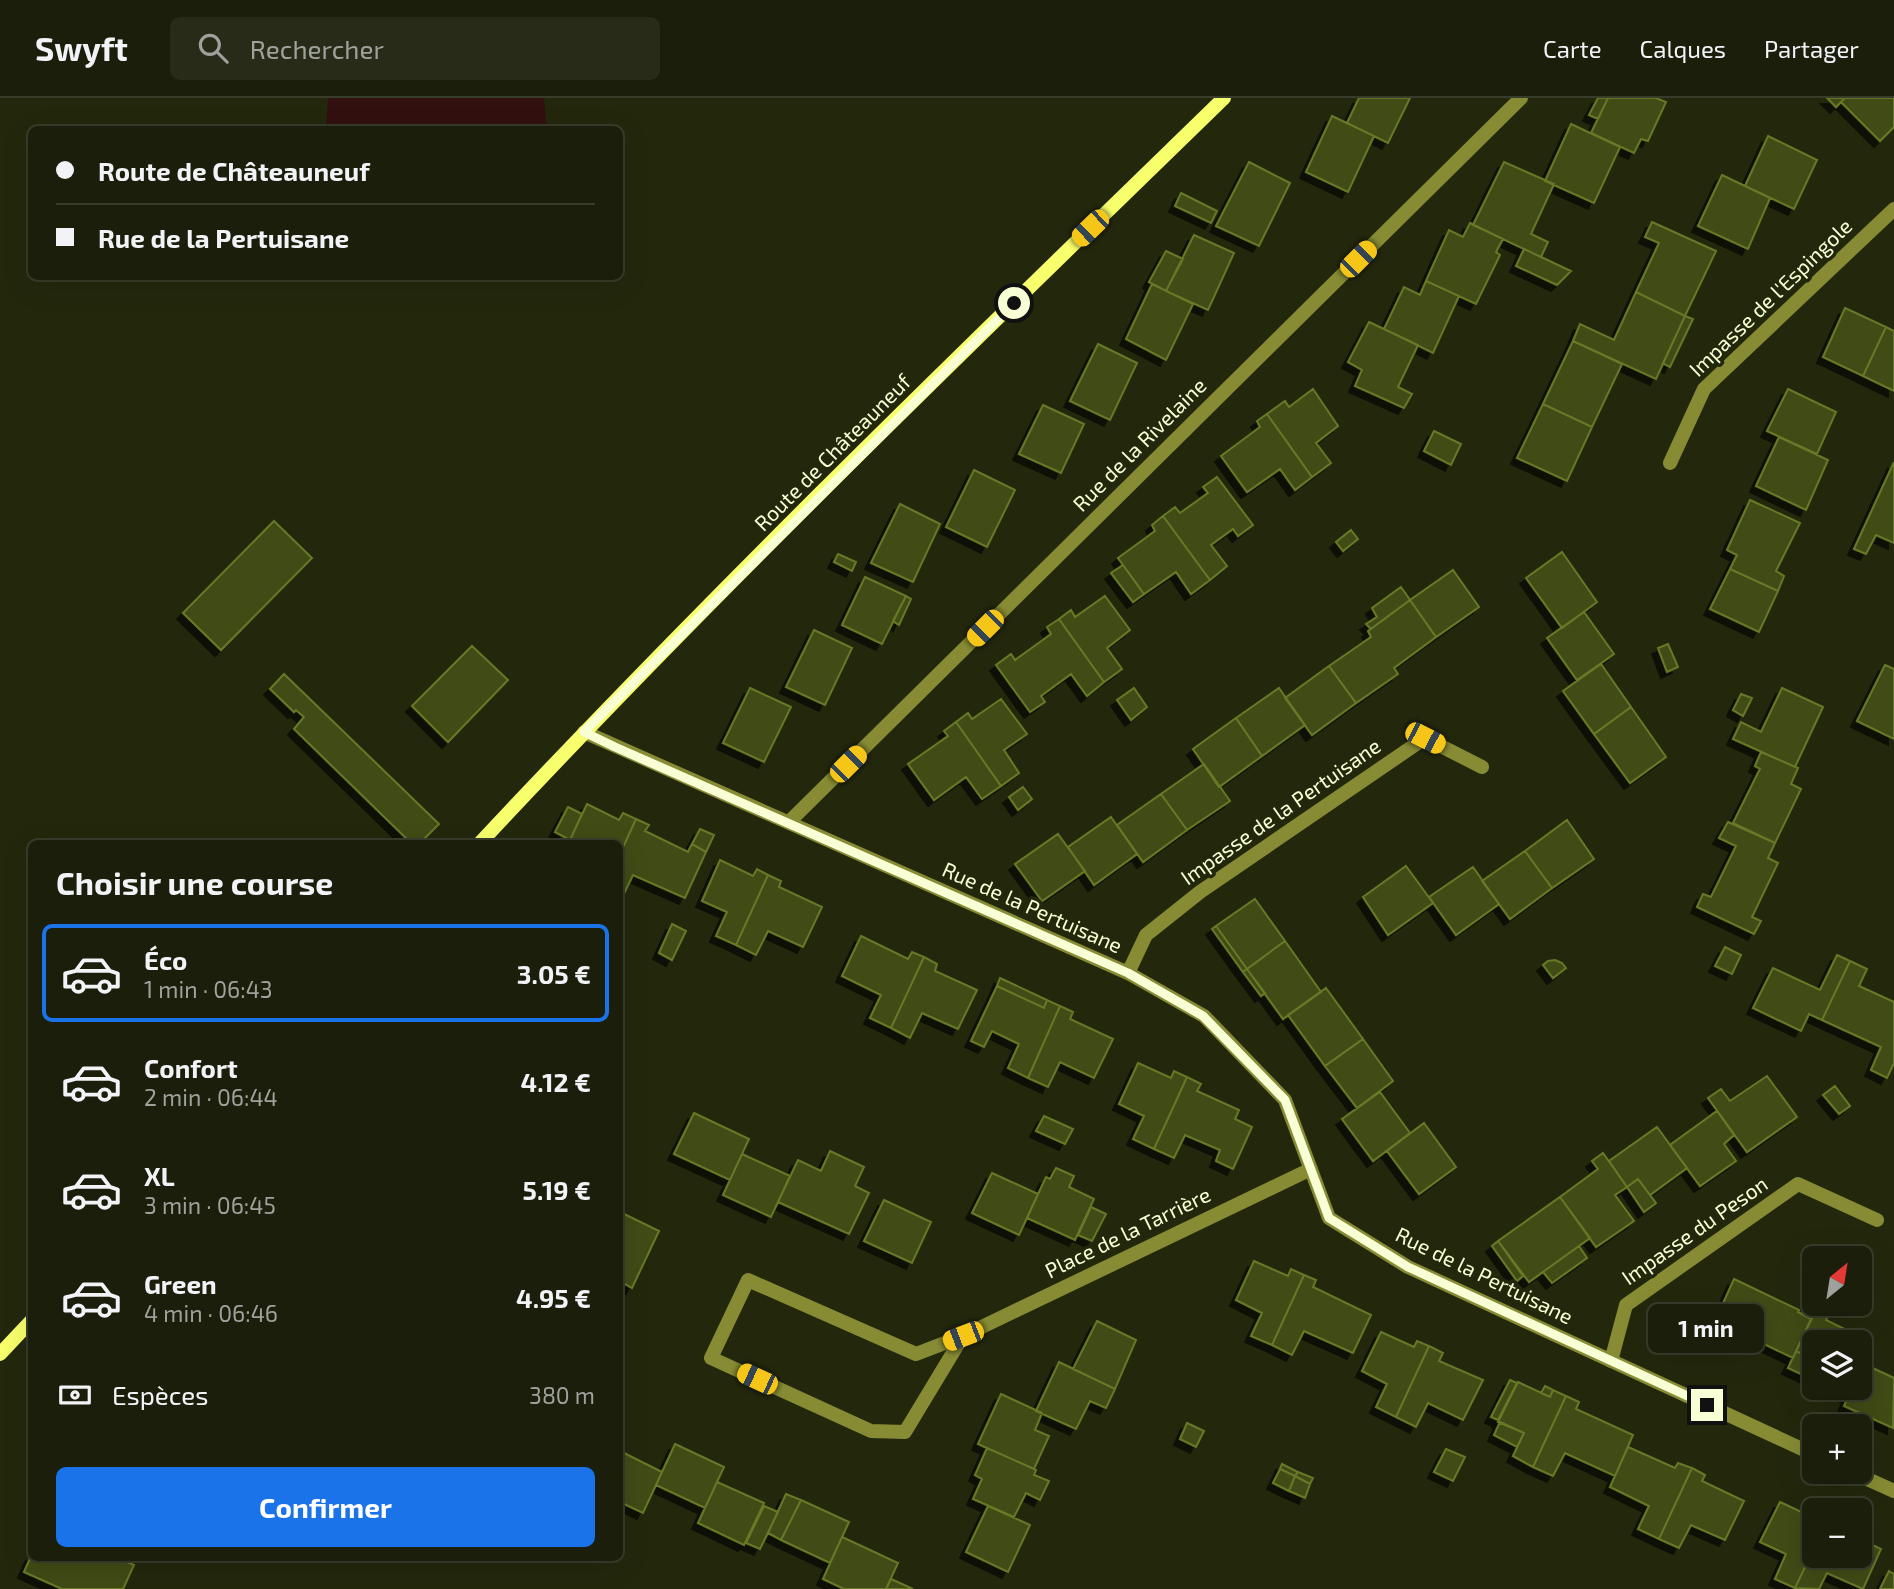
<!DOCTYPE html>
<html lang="fr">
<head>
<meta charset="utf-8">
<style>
  body { margin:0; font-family:"Exo 2",sans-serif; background:#272b18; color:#f1f3f6; height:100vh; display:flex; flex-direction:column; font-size:26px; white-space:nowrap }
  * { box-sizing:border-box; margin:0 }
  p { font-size:23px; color:#9fa29c }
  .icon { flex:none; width:38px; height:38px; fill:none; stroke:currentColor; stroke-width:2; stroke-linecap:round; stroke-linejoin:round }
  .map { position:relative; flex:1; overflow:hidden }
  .drawer { position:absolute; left:28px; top:742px; width:595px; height:721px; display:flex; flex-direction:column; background:#1a1e0a; border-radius:10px; box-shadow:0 7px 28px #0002,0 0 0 2px #383c2b }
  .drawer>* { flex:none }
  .banner { position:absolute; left:28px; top:28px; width:595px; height:154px; border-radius:10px; box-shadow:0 7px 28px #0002,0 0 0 2px #383c2b; display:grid; align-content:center; height:154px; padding:0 28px; background:#1a1e0a }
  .needle { width:46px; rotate:30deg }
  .fabs { position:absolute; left:1802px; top:1148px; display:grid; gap:14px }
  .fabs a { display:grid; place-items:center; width:70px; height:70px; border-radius:10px; background:#1a1e0a; box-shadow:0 7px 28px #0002,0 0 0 2px #383c2b; font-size:35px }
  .end { position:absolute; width:32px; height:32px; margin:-16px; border:9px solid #f9ffd5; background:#111; box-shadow:0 0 0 4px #111 }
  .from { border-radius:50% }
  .bubble { position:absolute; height:49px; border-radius:10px; background:#1a1e0a; box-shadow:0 7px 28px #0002,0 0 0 2px #383c2b; font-size:23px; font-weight:700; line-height:49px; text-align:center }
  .car { position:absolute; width:21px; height:42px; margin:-21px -10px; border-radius:9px; box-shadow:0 0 5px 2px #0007; background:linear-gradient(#f5c518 24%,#345 0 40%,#f5c518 0 76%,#345 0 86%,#f5c518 0) }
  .banner b { display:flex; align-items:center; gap:24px; height:66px; font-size:26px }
  .banner b+b { border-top:2px solid #383c2b }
  .banner i { width:18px; height:18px; background:#f1f3f6 }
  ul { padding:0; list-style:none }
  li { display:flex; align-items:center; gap:21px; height:98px; margin:0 14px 10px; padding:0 14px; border:4px solid transparent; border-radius:10px }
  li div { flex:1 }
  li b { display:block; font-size:26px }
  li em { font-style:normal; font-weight:700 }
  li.on { border-color:#1a73e8 }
  li>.icon { width:63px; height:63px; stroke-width:1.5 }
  h2 { padding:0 28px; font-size:32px; line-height:84px }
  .pay { display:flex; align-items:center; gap:18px; height:77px; padding:0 28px; font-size:26px }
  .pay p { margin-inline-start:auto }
  .action { display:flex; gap:14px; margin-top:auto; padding:14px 28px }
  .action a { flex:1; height:80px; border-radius:10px; background:#1a73e8; color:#fff; font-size:28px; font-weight:700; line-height:80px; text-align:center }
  header { display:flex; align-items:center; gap:42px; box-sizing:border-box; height:98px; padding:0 35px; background:#1a1e0a; border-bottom:2px solid #383c2b }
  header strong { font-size:33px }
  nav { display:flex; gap:38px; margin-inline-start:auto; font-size:24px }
  .search { width:490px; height:63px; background:#272b18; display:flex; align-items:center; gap:18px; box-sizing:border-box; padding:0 24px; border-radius:10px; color:#9fa29c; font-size:26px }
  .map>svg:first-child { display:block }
  .green { fill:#331010 }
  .building { fill:#3f4b18; stroke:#677928; stroke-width:2; filter:url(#shadow) }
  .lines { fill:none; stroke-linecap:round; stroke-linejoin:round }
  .minor { stroke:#868b34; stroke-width:14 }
  .secondary { stroke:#f8ff6c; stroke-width:14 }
  .route { stroke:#f9ffd5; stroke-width:9 }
  .labels { text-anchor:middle; stroke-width:7; stroke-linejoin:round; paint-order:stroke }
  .street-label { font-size:21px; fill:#f9ffd5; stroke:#23280d }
</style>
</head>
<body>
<header>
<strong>Swyft</strong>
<div class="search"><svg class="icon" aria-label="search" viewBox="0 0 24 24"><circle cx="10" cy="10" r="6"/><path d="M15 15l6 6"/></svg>Rechercher</div>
<nav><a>Carte</a><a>Calques</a><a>Partager</a></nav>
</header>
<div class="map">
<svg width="1894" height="1491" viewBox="0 0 1894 1491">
  <defs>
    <filter id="shadow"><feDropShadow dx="-6" dy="6" stdDeviation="0" flood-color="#0009"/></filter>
  </defs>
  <rect width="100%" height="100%" fill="#23280d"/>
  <!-- green -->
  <path class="green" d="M328,0h216l3,31h-221z"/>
  <!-- building -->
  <path class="building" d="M1359,0h51l-22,45 -41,-20z
    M1598,0h10l-10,21 -9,-4z
    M1608,0h48l10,4 -18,39 -7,-2 -7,14 -43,-20z
    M1827,0h18l-9,9z
    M1845,0h49v29l-14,14 -39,-39z
    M1332,18l42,20 -26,56 -42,-20z
    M1571,26l49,23 -26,56 -49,-22z
    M1768,38l49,24 -23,49 -49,-23z
    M1249,64l41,21 -31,63 -43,-20z
    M1504,64l50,22 -23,50 17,8 -7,15 -68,-32z
    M1722,77l48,23 -22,51 -50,-23z
    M1181,95l36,18 -6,12 -36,-17z
    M1652,124l64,29 -31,65 -49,-24 23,-49 -14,-6z
    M1470,125l33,16 -7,13 4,3 -24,49 -50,-23 23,-51 14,7z
    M1194,137l40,18 -26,57 -42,-19z
    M1524,151l17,8 30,14 -14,14 -41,-19z
    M1166,153l17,8 -17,32 -17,-9z
    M1426,183l33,15 -26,57 -49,-24 20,-42 16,8z
    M1152,186l41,20 -27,56 -40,-21z
    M1636,194l49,24 -29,63 -83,-38 7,-17 34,16z
    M1845,210l41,19 -23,49 -40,-19z
    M1685,218l8,3 -23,48 -7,-4z
    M1369,224l49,23 -20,42 14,7 -8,14 -49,-22 7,-16 -14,-8z
    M1886,229l8,4v60l-31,-15z
    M1573,243l49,23 -30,63 -49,-23z
    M1098,246l39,19 -27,57 -40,-19z
    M1313,291l25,37 -22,17 15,20 -19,14 -45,-63 18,-13 4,6z
    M1788,291l48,23 -19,42 -50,-23z
    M1543,306l49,23 -25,54 -50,-23z
    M1043,307l41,19 -23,49 -42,-19z
    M1267,316l45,63 -17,13 -15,-21 -33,23 -26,-36 39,-29 -3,-6z
    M1434,333l27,13 -10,21 -27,-14z
    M1779,339l49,23 -22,50 -50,-24z
    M1894,364v81l-18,-8 -10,19 -12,-5z
    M974,372l41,20 -28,57 -41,-20z
    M1217,379l36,48 -15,11 -5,-7 -22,16 16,21 -17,14 -47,-64 12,-9 5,6 28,-20 -5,-6z
    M1750,402l50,23 -24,48 8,5 -6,15 -48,-22 7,-14 -10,-5z
    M900,406l40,20 -27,58 -42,-19z
    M1163,418l47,64 -19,14 -15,-22 -32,22 -26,-36 37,-27 -3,-6z
    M274,423l38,37 -91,92 -38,-37z
    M1351,432l7,9 -15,12 -7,-9z
    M1562,454l35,50 -35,26 -36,-50z
    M838,456l18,8 -4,9 -18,-9z
    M1123,467l21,29 -11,8 -22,-29z
    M1730,471l48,22 -19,41 -49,-23z
    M1453,472l26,37 -43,30 -26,-37z
    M865,479l41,19 -24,48 -40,-19z
    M1401,489l9,13 -39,29 -5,-5 11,-7 -5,-9z
    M906,498l5,3 -12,26 -6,-4z
    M1105,498l25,34 -23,18 15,21 -18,13 -45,-63 12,-9 4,7z
    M1410,502l26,37 -42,31 4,6 -42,29 -27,-37 42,-29 -3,-6z
    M1584,514l30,42 -37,26 -30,-42z
    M1059,521l45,63 -17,14 -16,-22 -30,22 4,6 -15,10 -34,-47 15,-11 4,6 36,-26 -4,-7z
    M814,532l38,18 -27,57 -39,-18z
    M1668,546l10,23 -11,5 -9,-24z
    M472,548l36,34 -60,62 -36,-36z
    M1601,566l30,43 -37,27 -31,-43z
    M1885,567l9,4v70l-37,-18z
    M1329,568l27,37 -44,32 -27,-37z
    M284,576l155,150 -20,20h-7l-118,-115 10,-12 -8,-7 -2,2 -24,-23z
    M750,590l41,19 -27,55 -41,-19z
    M1134,590l13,19 -16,13 -14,-20z
    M1279,590l26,37 -43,31 -26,-38z
    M1782,590l41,19 -28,60 -62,-28 8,-17 20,10z
    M1741,596l11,4 -9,18 -10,-6z
    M1001,601l26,35 -23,16 15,23 -18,13 -45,-64 12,-9 4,6z
    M1631,609l35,50 -36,26 -36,-49z
    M1236,620l26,38 -43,31 -26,-38z
    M956,624l45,64 -19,13 -16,-22 -32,23 -26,-36 40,-28 -4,-5z
    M1761,654l37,16 -7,16 10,5 -26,54 -42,-20 27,-54 -5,-3z
    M1204,666l26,37 -43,29 -26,-36z
    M1023,689l9,12 -14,11 -9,-13z
    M1161,696l26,36 -44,32 -26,-37z
    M587,706l32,16 4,-7 13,6 -16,35v-10h-52z
    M568,709l14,7 -12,26 -15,-8z
    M1111,719l26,37 -43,31 -26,-38z
    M636,721l13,6 -4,6 43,21 4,-8 14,8 -21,46 -52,-23 -11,23 -2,-1v-43z
    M1567,722l27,39 -42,29 -27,-37z
    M1728,724l47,21 -7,15 10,5 -26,54 9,4 -7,13 -57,-27 6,-13 8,3 25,-51 -17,-8z
    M700,731l14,6 -8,17 -14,-8z
    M1058,736l27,37 -43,30 -27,-37z
    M1525,753l27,37 -42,31 -28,-38z
    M720,762l33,16 4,-7 11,6 -32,70 -20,-9 11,-24 -25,-11z
    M1406,768l27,37 -45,32 -25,-38z
    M1473,769l26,37 -43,31 -27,-38z
    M768,777l13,6 -2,6 43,20 -19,40 -35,-16 -12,24 -20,-10z
    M1255,801l30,42 -38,28 -31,-43z
    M672,826l14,7 -14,29 -13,-7z
    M1216,828l31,43 -4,3 -31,-43z
    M861,838l47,23 4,-7 12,5 -33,71 -21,-10 11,-23 -39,-19z
    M1285,843l36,51 -38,27 -36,-50z
    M1725,849l16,8 -9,19 -17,-8z
    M1837,857l13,6 -28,59 -13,-6 -8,17 -48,-23 20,-40 47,22z
    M924,859l13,7 -2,7 42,19 -19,39 -36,-16 -12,25 -19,-10z
    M1555,862l7,3 4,5 -13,10 -10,-13 5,-4z
    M1850,863l17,8 -8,17 35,16v61l-7,15 -16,-8 10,-23 -59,-27z
    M1247,871l18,24 -4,3 -18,-24z
    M1000,880l47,22 -3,8 -47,-22z
    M997,888l47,22 3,-8 13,6 -32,72 -20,-10 11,-24 -27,-13 -8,16 -13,-6z
    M1326,890l37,51 -38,27 -37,-51z
    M1060,908l13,6 -3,7 43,20 -19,39 -34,-16 -12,25 -20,-9z
    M1363,941l30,42 -36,27 -32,-42z
    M1138,965l33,15 3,-7 13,6 -33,72 -21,-10 11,-23 -25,-12z
    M1767,978l30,41 -50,35 -39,-54 13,-9 9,12z
    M1187,979l14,7 -4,7 42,19 -4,9 17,8 -19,42 -17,-8 4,-11 -35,-15 -11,23 -20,-9z
    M1835,988l15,20 -11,8 -16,-19z
    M1380,994l30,41 -37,28 -31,-42z
    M1717,1013l17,24 -10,9 12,17 -36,25 -30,-41z
    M694,1015l55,26 -19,41 -56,-26z
    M1044,1018l29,13 -8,15 -29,-13z
    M1424,1025l32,44 -37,27 -32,-43z
    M1657,1029l30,41 -37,27 -12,-16 -11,8 -18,-26z
    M830,1053l34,16 -9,19 14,7 -20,41 -71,-32 20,-42 23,11z
    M1603,1055l24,34 -12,8 19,26 -38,26 -36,-50 38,-28 -6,-8z
    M742,1056l48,22 -19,41 -48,-22z
    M1056,1070l18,8 -5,11 25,12 -19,41 -48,-22 19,-41 4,2z
    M992,1075l46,21 -19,41 -47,-22z
    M1638,1081l18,24 -12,9 -17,-25z
    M1560,1099l30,41 -61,44 -31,-41z
    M884,1102l47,22 -19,41 -48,-22z
    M1091,1109l15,7 -14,27 -14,-6z
    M620,1114l39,19 -27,57 -12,-7z
    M1498,1143l25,35 -6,5 -25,-35z
    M1579,1148l8,12 -35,25 -9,-11z
    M1254,1163l34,15 3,-7 13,6 -32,70 -21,-9 11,-23 -26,-13z
    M1304,1177l12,5 -3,7 58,28 -18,38 -49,-22 -12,24 -20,-10z
    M1734,1181l65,31 -1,2 13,7 -18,39 -60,-29 -5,9 -17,-8z
    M1817,1210l12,6 -3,6 47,23 -13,28v-29h-45v26l-9,-4 3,-7 -13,-6z
    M1097,1223l39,19 -21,49 -42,-20z
    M1381,1234l33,15 3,-6 12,5 -33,71 -20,-10 11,-23 -25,-13z
    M1429,1248l14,7 -4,8 44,19 -20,40 -35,-17 -12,24 -20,-10z
    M1796,1253l13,6 -8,17 -13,-6z
    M1059,1264l56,27 -9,19 -16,-7 -14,28 -40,-18z
    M1806,1266l9,4v13l-14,-7z
    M1864,1266l30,14 -1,50 -49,-22 8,-18h8v-17z
    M1510,1282l7,3 -19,37 -7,-3z
    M1518,1284l32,15 3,-7 13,6 -33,71 -20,-11 11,-23 -26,-11z
    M1545,1288l8,4 -3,7 -9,-4z
    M1830,1290h22l-4,9z
    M1001,1296l41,19 -7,17 14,6 -15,33 -56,-25z
    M1566,1298l13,6 -3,7 57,26 -18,41 -50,-23 -12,23 -20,-9z
    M1500,1324l24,11 -7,14 -23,-12z
    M1187,1325l17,8 -8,16 -16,-8z
    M675,1346l49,23 -19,41 -49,-23z
    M1628,1349l47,21 3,-5 14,5 -33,71 -21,-10 11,-23 -39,-19z
    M987,1350l47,21 2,1 -2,5 15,6 -9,19 -14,-7 -12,24 -41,-18 9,-20 -7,-4z
    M1446,1351l19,8 -12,24 -19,-9z
    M620,1353l42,21 -19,41 -23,-11z
    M1282,1366l16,8 -3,4 -15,-7z
    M1692,1370l13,7 -3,6 42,20 -19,39 -34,-15 -12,23 -20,-9z
    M1280,1371l15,7 -6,15 -16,-8z
    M1298,1374l15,6 -3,6 -15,-8z
    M1295,1378l15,8 -5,14 -16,-7z
    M717,1384l47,21 -20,42 -46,-22z
    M786,1396l15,6 -20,40 -13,-7z
    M801,1402l48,22 -19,41 -49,-23z
    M1780,1404l32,15 3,-5v34l-20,42 -20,-9 11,-25 -26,-12z
    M764,1408l14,6 -18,37 -14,-6z
    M988,1408l42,19 -22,47 -42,-20z
    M842,1439l56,26 -12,26h-42l-21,-10z
    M1860,1441l21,10 -18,40 -36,-16 -8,16 -24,-1 20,-42v10h45z
    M32,1456v4h86l16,7 -11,24h-61l-38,-17z
    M1889,1473l5,3v15h-14z
    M891,1481l22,10h-27z"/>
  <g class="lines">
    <!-- minor -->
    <path class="minor" d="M1670,365l34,-74 190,-180
      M584,634l544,241 76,43 81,84 44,118 79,49 407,188
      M789,724l732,-724
      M1128,875l18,-38 54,-43 225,-154 57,29
      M963,1238l-47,18 -168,-74 -37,78 160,73 34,1 58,-96 348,-167
      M1611,1263l15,-56 172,-121 79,36
      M1852,1374l42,19"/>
    <!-- secondary -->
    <path class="secondary" d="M479,746c240,-257 493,-501 745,-746
      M0,1256l32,-34"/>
  </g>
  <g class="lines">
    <!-- route -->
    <path class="route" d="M1014,205l-430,429 31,15 513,226 75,43 82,84 44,118 79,49 299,138"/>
  </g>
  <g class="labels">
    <!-- street labels -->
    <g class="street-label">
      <text transform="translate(1771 200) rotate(-44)" y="7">Impasse de l'Espingole</text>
      <text transform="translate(1140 347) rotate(-45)" y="7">Rue de la Rivelaine</text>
      <text transform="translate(833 355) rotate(-45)" y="7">Route de Châteauneuf</text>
      <text transform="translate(1281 714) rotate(-35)" y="7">Impasse de la Pertuisane</text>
      <text transform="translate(1032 810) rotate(24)" y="7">Rue de la Pertuisane</text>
      <text transform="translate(1695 1133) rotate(-35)" y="7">Impasse du Peson</text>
      <text transform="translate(1128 1135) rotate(-26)" y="7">Place de la Tarrière</text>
      <text transform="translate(1484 1178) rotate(26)" y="7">Rue de la Pertuisane</text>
    </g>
  </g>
</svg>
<div class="fabs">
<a><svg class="needle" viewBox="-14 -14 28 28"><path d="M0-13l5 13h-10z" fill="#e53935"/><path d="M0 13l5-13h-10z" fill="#9fa29c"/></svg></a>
<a><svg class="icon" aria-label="layers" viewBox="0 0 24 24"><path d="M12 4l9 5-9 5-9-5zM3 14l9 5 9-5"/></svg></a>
<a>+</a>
<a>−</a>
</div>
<i class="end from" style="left:1014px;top:205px"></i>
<i class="end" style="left:1707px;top:1307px"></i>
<div class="bubble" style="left:1648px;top:1206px;width:116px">1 min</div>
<i class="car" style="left:1090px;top:130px;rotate:226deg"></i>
<i class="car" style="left:1358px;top:161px;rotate:45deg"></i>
<i class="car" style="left:985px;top:530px;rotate:225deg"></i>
<i class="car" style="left:1425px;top:640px;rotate:117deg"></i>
<i class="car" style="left:848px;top:666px;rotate:45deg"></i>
<i class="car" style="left:963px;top:1238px;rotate:249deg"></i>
<i class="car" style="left:757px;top:1281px;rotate:295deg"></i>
<div class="banner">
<b><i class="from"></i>Route de Châteauneuf</b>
<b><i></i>Rue de la Pertuisane</b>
</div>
<section class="drawer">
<h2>Choisir une course</h2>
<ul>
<li class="on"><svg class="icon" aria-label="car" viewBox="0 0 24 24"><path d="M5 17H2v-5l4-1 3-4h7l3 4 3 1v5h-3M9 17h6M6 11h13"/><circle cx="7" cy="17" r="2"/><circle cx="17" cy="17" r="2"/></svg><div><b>Éco</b><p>1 min · 06:43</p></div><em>3.05 €</em></li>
<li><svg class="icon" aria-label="car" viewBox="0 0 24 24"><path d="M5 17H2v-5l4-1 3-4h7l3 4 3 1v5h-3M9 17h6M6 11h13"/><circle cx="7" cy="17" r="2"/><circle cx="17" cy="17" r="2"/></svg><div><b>Confort</b><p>2 min · 06:44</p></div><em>4.12 €</em></li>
<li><svg class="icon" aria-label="car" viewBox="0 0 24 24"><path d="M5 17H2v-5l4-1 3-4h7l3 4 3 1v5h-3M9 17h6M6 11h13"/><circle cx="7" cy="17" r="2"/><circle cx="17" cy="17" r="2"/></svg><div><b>XL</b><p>3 min · 06:45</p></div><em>5.19 €</em></li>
<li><svg class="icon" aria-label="car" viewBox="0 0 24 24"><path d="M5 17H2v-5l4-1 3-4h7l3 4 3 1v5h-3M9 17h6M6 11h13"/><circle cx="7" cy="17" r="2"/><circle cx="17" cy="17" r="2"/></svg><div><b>Green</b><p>4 min · 06:46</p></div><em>4.95 €</em></li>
</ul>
<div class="pay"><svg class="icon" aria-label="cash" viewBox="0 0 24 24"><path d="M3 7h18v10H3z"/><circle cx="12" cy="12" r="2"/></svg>Espèces<p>380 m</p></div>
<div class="action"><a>Confirmer</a></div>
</section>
</div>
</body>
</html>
